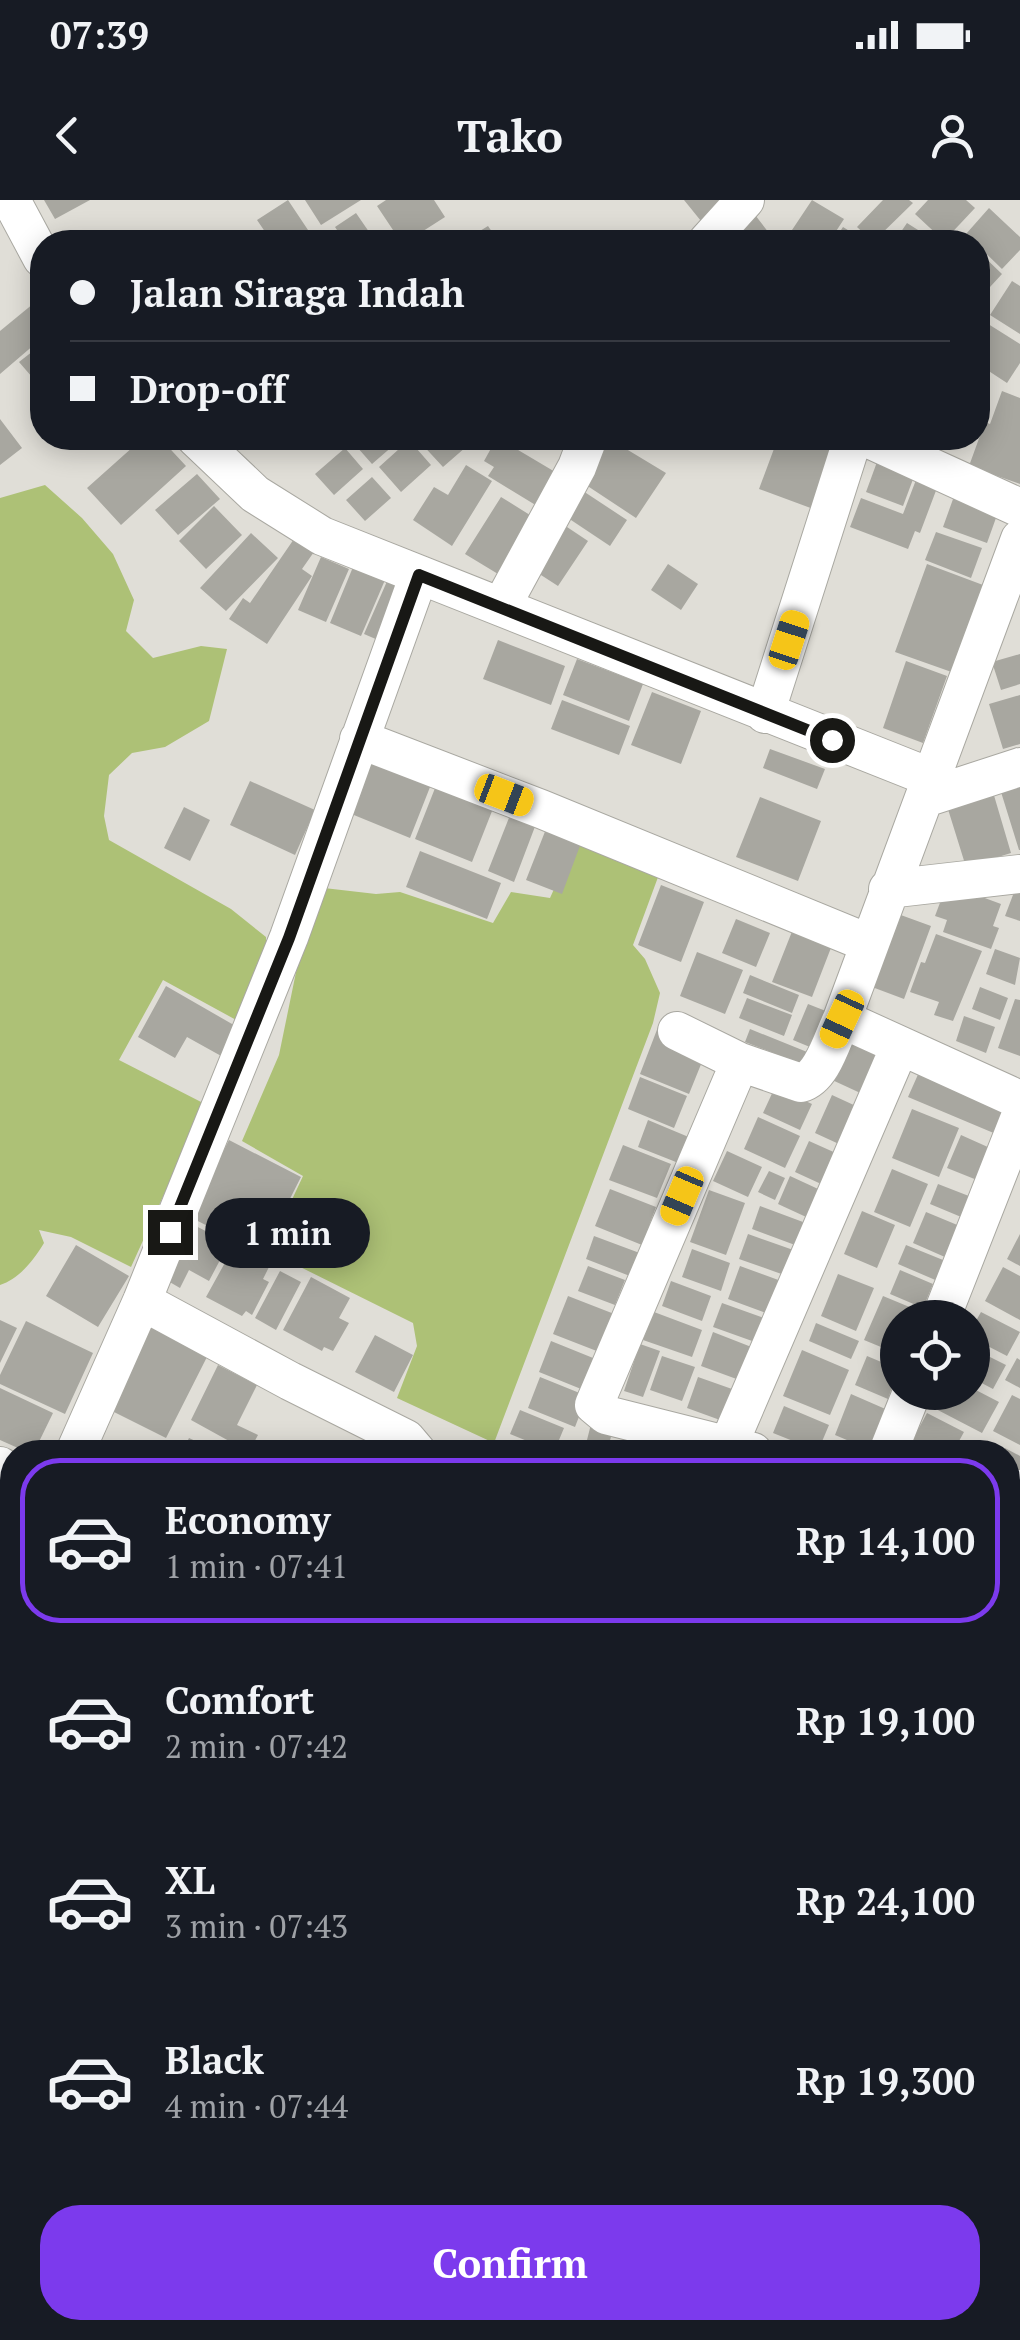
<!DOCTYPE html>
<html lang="en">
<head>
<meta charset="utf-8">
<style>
  body { margin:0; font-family:"PT Serif",serif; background:#242831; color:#f1f3f6; height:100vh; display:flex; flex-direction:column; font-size:38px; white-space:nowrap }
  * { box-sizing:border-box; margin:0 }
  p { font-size:32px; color:#9ea1a6 }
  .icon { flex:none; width:55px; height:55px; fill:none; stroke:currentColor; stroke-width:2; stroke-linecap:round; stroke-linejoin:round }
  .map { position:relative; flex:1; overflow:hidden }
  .drawer { position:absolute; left:0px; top:1240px; width:1020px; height:900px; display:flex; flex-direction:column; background:#171b24; border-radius:40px 40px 0 0; box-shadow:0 5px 25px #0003 }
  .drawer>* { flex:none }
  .top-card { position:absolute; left:30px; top:30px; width:960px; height:220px; border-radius:40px; box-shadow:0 5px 25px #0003; display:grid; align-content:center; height:220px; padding:0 40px; background:#171b24 }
  .buttons { position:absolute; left:880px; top:1100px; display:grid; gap:20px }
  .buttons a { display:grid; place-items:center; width:110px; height:110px; border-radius:50%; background:#171b24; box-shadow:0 5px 25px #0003; font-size:50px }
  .end { position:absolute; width:45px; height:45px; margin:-22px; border:12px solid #181815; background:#fff; box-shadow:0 0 0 5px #fff }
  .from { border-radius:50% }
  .bubble { position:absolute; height:70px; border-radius:35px; background:#171b24; box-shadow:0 5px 25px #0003; font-size:32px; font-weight:700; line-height:70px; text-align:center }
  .car { position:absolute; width:30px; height:60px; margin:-30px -15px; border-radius:12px; box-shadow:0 0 8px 2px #0007; background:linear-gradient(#f5c518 24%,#345 0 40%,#f5c518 0 76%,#345 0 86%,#f5c518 0) }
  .top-card b { display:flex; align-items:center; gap:35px; height:95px; font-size:38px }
  .top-card b+b { border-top:2px solid #363941 }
  .top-card i { width:25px; height:25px; background:#f1f3f6 }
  ul { padding:18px 0 0; list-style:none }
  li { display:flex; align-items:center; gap:30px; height:165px; margin:0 20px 15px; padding:0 20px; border:5px solid transparent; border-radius:40px }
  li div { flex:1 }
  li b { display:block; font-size:38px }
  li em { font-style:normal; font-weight:700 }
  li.selected { border-color:#7c3aed }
  li>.icon { width:90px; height:90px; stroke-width:1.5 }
  .action { display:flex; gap:20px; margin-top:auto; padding:20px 40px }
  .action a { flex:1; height:115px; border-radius:40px; background:#7c3aed; color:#fff; font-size:40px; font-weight:700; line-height:115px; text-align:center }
  .status { display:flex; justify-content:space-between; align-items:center; height:70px; padding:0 50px; background:#171b24; direction:ltr }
  .status svg { height:28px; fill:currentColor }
  header { display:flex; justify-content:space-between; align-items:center; height:130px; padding:0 40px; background:#171b24; font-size:45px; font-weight:700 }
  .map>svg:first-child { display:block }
  .green { fill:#adc176 }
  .building { fill:#a8a7a0 }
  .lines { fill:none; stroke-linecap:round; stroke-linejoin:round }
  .minor-casing { stroke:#a9a8a1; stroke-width:40 }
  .minor { stroke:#fff; stroke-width:38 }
  .route { stroke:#181815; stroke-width:12 }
</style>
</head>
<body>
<div class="status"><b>07:39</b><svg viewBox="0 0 49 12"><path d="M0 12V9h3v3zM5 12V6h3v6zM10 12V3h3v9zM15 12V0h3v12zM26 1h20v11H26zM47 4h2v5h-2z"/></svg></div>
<header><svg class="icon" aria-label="back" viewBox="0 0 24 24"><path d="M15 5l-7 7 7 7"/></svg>Tako<svg class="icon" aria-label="person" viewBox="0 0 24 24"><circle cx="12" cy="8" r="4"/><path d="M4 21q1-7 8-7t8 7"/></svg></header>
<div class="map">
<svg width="1020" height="2140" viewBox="0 0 1020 2140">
  <rect width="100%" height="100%" fill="#e0ded7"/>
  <!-- green -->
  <path class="green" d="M45,285l37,33 31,36 21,46 -8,31 27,27 48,-12 26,3 -18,72 -44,26 -33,6 -23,22 -5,41 5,24 122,69 35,28v14l-28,70 -75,-41 -44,80 86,44 -74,163 -60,-30 -32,-7 5,13c-10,17 -25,36 -44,42v-787z
    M579,634l82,35 -28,76 12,14 15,34 -7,30 -159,420 -97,-45 20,-52 -4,-23 -145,-72 35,-75 -61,-35 37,-86 30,-146 15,-21 52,6 24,-2 93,31 18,-31 39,6z
    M1014,1925l6,2v172l-12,-4v-147z"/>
  <!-- building -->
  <path class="building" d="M44,0h46l-35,19z
    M288,0l28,42h-44l-15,-22z
    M305,0h56l-40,25z
    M386,0h48l11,17 -39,25h-5l-24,-36z
    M684,0h44l-27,21z
    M812,0l32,19 -15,23h-45z
    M883,0h26l4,3 -40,39 -16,-15z
    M928,0h38l9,8 -31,33 -29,-27z
    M749,7l20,26 -12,9h-15l-15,-18z
    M989,8l31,29v13l-18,19 -36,-35z
    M356,13l20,29h-31l-10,-15z
    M907,23l30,19h-43z
    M488,26l11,16h-37z
    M843,27l24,15h-34z
    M152,30l8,12h-28z
    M978,51l24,23 -24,26z
    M1012,81l8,5v48l-30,-19z
    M39,99l3,5v34l-42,36v-43z
    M985,122l35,22v19l-13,20 -29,-19v-31z
    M42,144v24l-10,9 -13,-15z
    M978,172l12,8 -12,19z
    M1002,191l18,7v86l-51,-18 16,-44 5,2z
    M0,219l22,29 -22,17z
    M143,238h17l26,28 -65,59 -34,-37z
    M349,238h53l-30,26z
    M424,238h48l2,2 -31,27 -24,-26z
    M608,238l58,35 -30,45 -56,-37z
    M778,238h61l-23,72 -57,-21z
    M409,240l22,25 -30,27 -22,-25z
    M494,243l11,7 3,-6 59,35 -20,33 -59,-36 6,-9 -10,-6z
    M345,248l18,21 -29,26 -19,-21z
    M881,251l37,15 -15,40 -37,-14z
    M466,265l26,16 -40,65 -39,-26 21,-33 14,8z
    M919,272l21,8 -20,53 -5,-2 -7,18 -58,-22 11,-29 42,16z
    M197,274l23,25 -42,36 -23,-25z
    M372,277l19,21 -26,23 -19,-21z
    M957,288l44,16 -14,39 -44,-16z
    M580,289l47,31 -17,26 -48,-32z
    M501,297l37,23 -35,57 -38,-23z
    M214,306l28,29 -36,34 -27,-28z
    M558,321l30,20 -30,45 -31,-20z
    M936,332l46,16 -11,30 -46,-18z
    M251,333l27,25 -52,53 -26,-23z
    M296,336l20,13 -14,20 10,7 -45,68 -38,-25 14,-21 7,5z
    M321,357l28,12 -23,53 -28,-12z
    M668,364l30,20 -17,26 -30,-20z
    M927,364l64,24 -31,87 -65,-23z
    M353,367l32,13 -24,56 -31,-13z
    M388,379l20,9 -23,55 -21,-9z
    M498,440l67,26 -14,39 -68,-26z
    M1020,454v30l-19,6 -9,-28z
    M577,459l66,25 -14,37 -66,-26z
    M906,461l41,15 -24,67 -40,-15z
    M652,492l49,19 -20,53 -50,-19z
    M1020,495v49l-17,5 -14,-45z
    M562,500l68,26 -11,29 -68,-26z
    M770,549l55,20 -8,20 -54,-21z
    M371,558l61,24 -22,56 -61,-25z
    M439,578l57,23 -24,61 -57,-23z
    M250,581l65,29 -20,45 -65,-30z
    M1020,586v64h-1l-18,-58z
    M993,592l18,61 -45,14 -19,-61z
    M760,597l61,24 -23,60 -62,-24z
    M514,605l25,11 -25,66 -26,-11z
    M184,607l26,13 -20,41 -26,-13z
    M546,629l35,14 -19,51 -36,-14z
    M420,651l81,32 -14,36 -81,-32z
    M947,684l54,20 -8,22 6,2 -8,21 -48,-17 4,-12 -12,-4z
    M661,685l43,17 -23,60 -43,-17z
    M1016,687l4,1v33l-15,-5z
    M898,714l33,12 -27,73 -32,-12z
    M736,719l34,14 -14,34 -34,-14z
    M795,724l39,16 -22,57 -40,-15z
    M936,734l46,17 -29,70 -19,-6 5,-13 -29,-10 11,-30 4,1z
    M995,749l25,9 -5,27 -29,-11z
    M697,752l46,18 -18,44 -45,-18z
    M750,775l49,20 -7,18 -49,-20z
    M166,786l73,42 -16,29 -36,-20 -12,21 -37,-21z
    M980,787l28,11 -8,22 -28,-11z
    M747,798l45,17 -8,21 -45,-18z
    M1015,799l5,1v56l-22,-8z
    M808,804l28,11 -14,37 -29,-12z
    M964,816l31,11 -9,26 -30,-12z
    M658,827l50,20 -19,47 -49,-20z
    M750,829l67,27 -5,12 -67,-26z
    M849,837l40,18 -20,42 -39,-18z
    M920,870l87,36 -11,28 -88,-37z
    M640,877l47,19 -13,32 -46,-19z
    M775,887l37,17 -12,26 -37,-17z
    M832,895l37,17 -17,38 -37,-17z
    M912,909l47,19 -20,49 -47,-19z
    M758,917l42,19 -15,32 -41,-19z
    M648,920l43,18 -10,26 -43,-17z
    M961,935l29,13 -13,32 -30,-12z
    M229,940l72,37 -39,77 -9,-4 19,11 -9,18 6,3 -17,33 -6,-4 -4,5 -36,-19 31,-56 -47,-24z
    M809,941l38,17 -15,31 -37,-17z
    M623,945l48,19 -14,34 -48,-18z
    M727,951l35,16 -14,30 -35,-16z
    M892,969l36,15 -18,43 -36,-15z
    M769,971l16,7 -10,22 -17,-8z
    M790,976l39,18 -12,28 -39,-18z
    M938,984l36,14 -8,21 -36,-15z
    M610,989l46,18 -14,38 -47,-19z
    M709,990l36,13 -19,52 -36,-13z
    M760,1006l43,16 -8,23 -43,-16z
    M862,1011l33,14 -18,43 -33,-14z
    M926,1012l41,17 -13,32 -41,-18z
    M190,1023l39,20 -20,38 -20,-11 -9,18 -19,-11z
    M748,1034l51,18 -9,25 -51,-18z
    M1020,1034v32l-13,-7z
    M594,1036l51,19 -10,23 -49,-19z
    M76,1045l53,31 -31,51 -52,-31z
    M906,1045l42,17 -8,20 -42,-18z
    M692,1049l38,14 -9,28 -39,-14z
    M588,1066l37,14 -10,25 -37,-14z
    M740,1066l52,19 -12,33 -52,-19z
    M1003,1067l17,9v44l-35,-19z
    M900,1070l33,14 -10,24 -33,-14z
    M280,1071l21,11 -25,48 -21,-12z
    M838,1074l36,14 -18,43 -35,-15z
    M311,1077l39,21 -11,20 10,5 -16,28 -9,-4 -2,4 -39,-21z
    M671,1081l40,15 -9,25 -40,-15z
    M568,1096l54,21 -15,38 -54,-21z
    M883,1096l41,17 -2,5h-24v36l-34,-14z
    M722,1103l53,19 -9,24 -53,-19z
    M654,1112l48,18 -10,27 -49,-17z
    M981,1112l39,20 -13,24 -35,-18v-10z
    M0,1120l17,8 -17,35z
    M26,1121l67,32 -28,61 -65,-30v-9z
    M149,1123l60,30 -43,85 -60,-30z
    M816,1123l43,18 -8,18 -42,-18z
    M713,1132l41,16 -12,33 -41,-15z
    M375,1135l38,20 -19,37 -39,-20z
    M551,1141l52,21 -12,31 -52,-21z
    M640,1144l20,7 -17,46 -19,-6z
    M972,1148l34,17 -13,24 -21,-11z
    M802,1150l47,20 -19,45 -47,-19z
    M662,1156l33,11 -13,34 -32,-11z
    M867,1156l31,13 -10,30 -33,-14z
    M1017,1158l3,2v28l-15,-8z
    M218,1165l39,20 -20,40 21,10 -9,17 -58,-32z
    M540,1177l47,19 -12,31 -47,-19z
    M698,1177l34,12 -12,31 -33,-12z
    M0,1188l53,25 -19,39h-7l-27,-12z
    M972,1188l27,14 -17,31 -50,-26 7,-15h33z
    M851,1194l39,17 -17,40 -38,-16z
    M1012,1195l8,4v46l-27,-14z
    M784,1206l45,19 -11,26 -45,-18z
    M520,1210l44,18 -10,24 -44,-18z
    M927,1213l37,19 -11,20h-47z
    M591,1224l22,5 -6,23h-23z
    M189,1238l30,14h-37z
    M625,1238l37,9 -1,5h-40z
    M1005,1248l15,8v31l-12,-7v-28h-6z
    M0,1284l12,8v17l-12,22z
    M1018,1320l2,1v33l-8,-1z
    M7,1488l5,1v46l-12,-3v-34l4,1z
    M0,1538l12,3v65l-12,-3z
    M0,1658l12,3 -1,39 -11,-2z
    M3,1732l9,2v80l-12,-4z
    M1008,1772l12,2v47l-12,-4z
    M0,1859l11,3 -10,37h-1z
    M0,2105l12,4v19h43l-4,12h-51z
    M57,2128h52l8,2 -3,10h-60z
    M264,2129l35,10v1h-38z"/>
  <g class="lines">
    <!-- minor casing -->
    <g class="minor-casing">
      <path id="minor" d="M11,0l31,58
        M707,42l38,-42
        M196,238l59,56 67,42 610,242
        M867,238l153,70
        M501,407l76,-140 11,-29
        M765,514l88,-276
        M359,539l182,70 327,134
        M925,598l95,-31
        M888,689l132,-15
        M842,819l178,81
        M677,831l63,31 61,21c22,-6 31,-44 41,-64l178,-480
        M740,862l-146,343 12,10 147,37
        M142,1101l148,80 116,58 11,13
        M941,1118l79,-201
        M728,1246l172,-400
        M75,1252l67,-151 147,-364 130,-362
        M888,1252l24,-60
        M0,1266l12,8
        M1013,1303l7,-14
        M0,1418l12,-27
        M0,1632l12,2
        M1008,1764l12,2
        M0,1820l12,3
        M1008,1904l12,4
        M0,2008l12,4
        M1008,2111l12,4
        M430,2128l45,12
        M764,2140l5,-12"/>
    </g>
    <!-- minor -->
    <use href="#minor" class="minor"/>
  </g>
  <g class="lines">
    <!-- route -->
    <path class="route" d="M170,1032l119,-294 130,-363 413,165"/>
  </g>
</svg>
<div class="buttons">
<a><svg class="icon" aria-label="locate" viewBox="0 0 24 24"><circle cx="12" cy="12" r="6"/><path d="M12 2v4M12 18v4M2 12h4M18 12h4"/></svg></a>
</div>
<i class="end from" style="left:832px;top:540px"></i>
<i class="end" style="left:170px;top:1032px"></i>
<div class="bubble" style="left:205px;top:998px;width:165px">1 min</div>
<i class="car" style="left:789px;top:440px;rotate:18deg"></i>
<i class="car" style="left:504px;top:595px;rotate:111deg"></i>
<i class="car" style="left:842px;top:819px;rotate:205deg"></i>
<i class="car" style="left:682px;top:996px;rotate:203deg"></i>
<div class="top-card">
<b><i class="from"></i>Jalan Siraga Indah</b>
<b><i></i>Drop-off</b>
</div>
<section class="drawer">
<ul>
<li class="selected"><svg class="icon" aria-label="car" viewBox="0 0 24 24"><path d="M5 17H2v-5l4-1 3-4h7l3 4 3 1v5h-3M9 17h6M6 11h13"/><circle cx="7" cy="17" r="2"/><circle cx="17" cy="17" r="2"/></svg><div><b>Economy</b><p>1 min · 07:41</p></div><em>Rp 14,100</em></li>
<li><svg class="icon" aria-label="car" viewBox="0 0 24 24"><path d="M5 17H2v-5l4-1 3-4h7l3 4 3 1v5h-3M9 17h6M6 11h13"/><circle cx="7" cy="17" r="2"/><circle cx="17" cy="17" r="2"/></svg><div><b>Comfort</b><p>2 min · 07:42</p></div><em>Rp 19,100</em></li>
<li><svg class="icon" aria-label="car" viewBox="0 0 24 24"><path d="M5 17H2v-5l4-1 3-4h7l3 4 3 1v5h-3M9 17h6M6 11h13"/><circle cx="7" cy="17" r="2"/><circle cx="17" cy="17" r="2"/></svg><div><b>XL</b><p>3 min · 07:43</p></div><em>Rp 24,100</em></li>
<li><svg class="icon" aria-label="car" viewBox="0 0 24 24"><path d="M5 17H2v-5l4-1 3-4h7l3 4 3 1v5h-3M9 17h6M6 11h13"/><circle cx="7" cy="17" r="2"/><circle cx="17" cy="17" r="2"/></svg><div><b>Black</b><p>4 min · 07:44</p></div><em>Rp 19,300</em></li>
</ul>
<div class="action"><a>Confirm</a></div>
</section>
</div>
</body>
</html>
